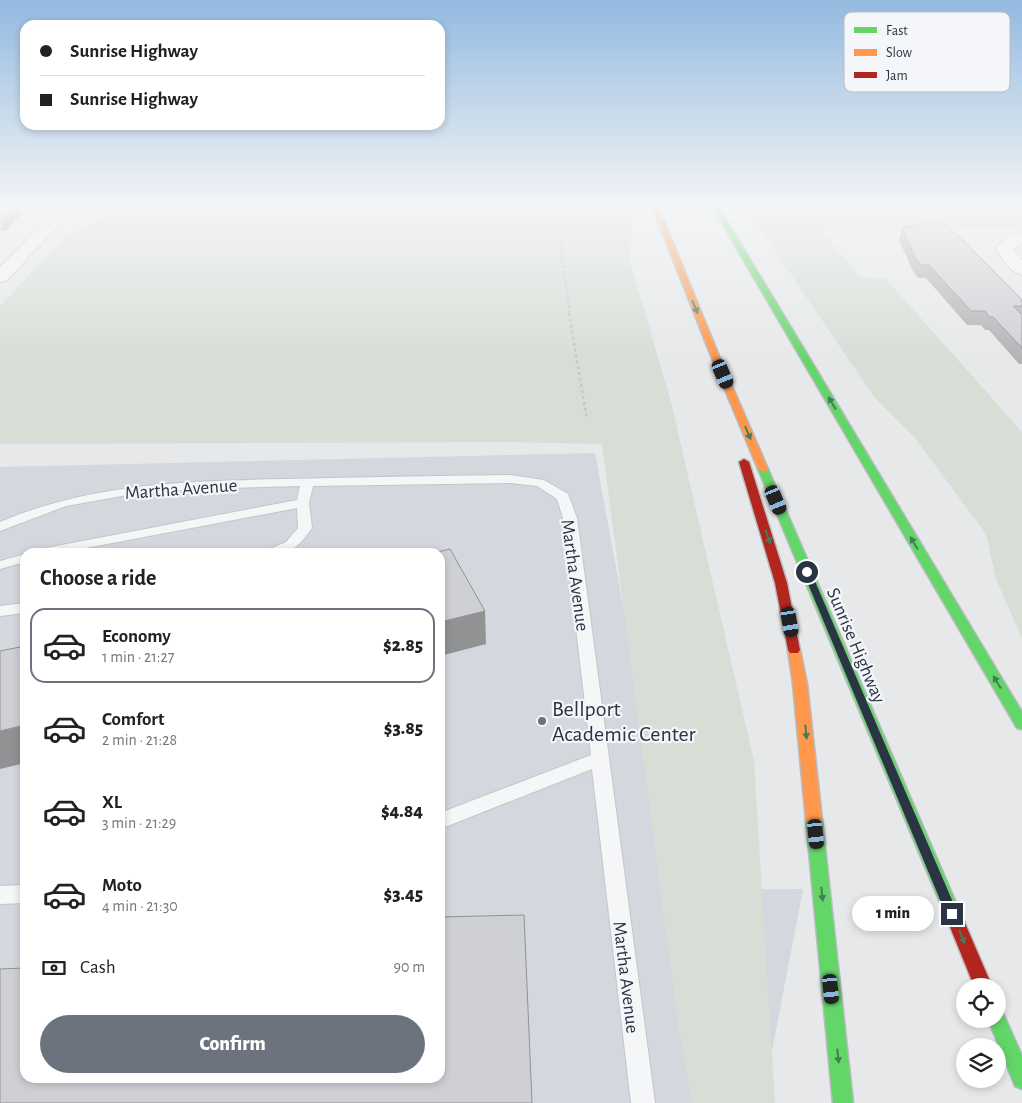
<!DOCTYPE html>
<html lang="en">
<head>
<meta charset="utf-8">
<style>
  body { margin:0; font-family:"Alegreya Sans",sans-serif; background:#f6f6f6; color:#222; height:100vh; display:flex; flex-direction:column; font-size:19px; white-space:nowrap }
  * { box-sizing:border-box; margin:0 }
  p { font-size:16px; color:#767676 }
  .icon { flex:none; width:28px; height:28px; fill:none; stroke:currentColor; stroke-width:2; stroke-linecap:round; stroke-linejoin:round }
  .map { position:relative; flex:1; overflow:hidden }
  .panel { position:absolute; left:20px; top:548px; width:425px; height:535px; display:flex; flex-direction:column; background:#fff; border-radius:15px; box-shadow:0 2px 8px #0003 }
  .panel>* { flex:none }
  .top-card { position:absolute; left:20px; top:20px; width:425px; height:110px; border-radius:15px; box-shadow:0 2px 8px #0003; display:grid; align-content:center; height:110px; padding:0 20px; background:#fff }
  .controls { position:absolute; left:956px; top:978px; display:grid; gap:10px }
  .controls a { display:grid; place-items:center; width:50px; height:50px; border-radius:50%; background:#fff; box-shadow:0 2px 8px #0003; font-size:25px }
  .end { position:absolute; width:22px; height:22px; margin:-11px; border:6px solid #2b3445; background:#fff; box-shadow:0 0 0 2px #fff }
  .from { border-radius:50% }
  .bubble { position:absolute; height:35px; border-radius:18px; background:#fff; box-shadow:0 2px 8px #0003; font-size:16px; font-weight:800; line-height:35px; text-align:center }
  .car { position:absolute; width:15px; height:30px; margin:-15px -8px; border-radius:6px; box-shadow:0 0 4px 1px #0007; background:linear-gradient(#222 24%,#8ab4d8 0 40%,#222 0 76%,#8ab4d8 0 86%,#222 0) }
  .top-card b { display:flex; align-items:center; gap:18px; height:48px; font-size:19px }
  .top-card b+b { border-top:1px solid #e0e0e0 }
  .top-card i { width:12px; height:12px; background:#222 }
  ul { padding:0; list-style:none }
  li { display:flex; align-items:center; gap:15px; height:75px; margin:0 10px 8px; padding:0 10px; border:2px solid transparent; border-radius:15px }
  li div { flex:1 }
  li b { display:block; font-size:19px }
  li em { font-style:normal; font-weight:800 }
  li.active { border-color:#6c737f }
  li>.icon { width:45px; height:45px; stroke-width:1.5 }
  h2 { padding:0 20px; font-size:22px; line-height:60px }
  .pay { display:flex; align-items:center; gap:12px; height:55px; padding:0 20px; font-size:19px }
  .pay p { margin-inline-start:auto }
  .action { display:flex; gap:10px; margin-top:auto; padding:10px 20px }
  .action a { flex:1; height:58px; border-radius:30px; background:#6c737f; color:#fff; font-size:20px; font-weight:800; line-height:58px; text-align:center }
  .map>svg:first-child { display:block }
  .built { fill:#d4d7dd; fill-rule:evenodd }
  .green { fill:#d6ded6 }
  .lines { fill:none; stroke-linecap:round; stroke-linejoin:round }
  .lane-casing { stroke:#c4c6c8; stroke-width:2 }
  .street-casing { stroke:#c4c6c8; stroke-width:2 }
  .fast-casing { stroke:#b8bbbf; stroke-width:3 }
  .slow-casing { stroke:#b8bbbf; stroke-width:3 }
  .jam-casing { stroke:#b8bbbf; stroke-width:3 }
  .path-far1 { stroke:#c5c6ca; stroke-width:2; stroke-dasharray:2.5 2.5; stroke-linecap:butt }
  .path { stroke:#c5c6ca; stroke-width:2.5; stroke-dasharray:3 3; stroke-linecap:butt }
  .lane { fill:#f5f6f7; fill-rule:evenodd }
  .street { fill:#f5f6f7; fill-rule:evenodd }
  .fast { fill:#63d668; fill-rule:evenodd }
  .slow { fill:#ff974d; fill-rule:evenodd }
  .jam { fill:#b3261e; fill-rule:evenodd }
  .wall { fill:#b1b3b5 }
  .shaded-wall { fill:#909294 }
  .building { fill:#ced0d3; stroke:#909294 }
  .oneway { fill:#447d55 }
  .route { fill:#2b3445 }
  .poi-dot { fill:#6c737f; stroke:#f4f6f9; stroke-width:2 }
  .labels { text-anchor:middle; stroke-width:4.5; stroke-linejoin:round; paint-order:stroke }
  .street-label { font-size:19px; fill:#2b3445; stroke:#f4f6f9 }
  .near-poi-label { font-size:22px; fill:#2b3445; stroke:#f4f6f9; text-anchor:start }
  .key { fill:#f4f6f9; stroke:#b8bcc3; stroke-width:1 }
  .key-label { font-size:14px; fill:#2b3445 }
</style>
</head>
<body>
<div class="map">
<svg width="1022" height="1103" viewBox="0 0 1022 1103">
  <rect width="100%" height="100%" fill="#e6e8ea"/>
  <!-- built -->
  <path class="built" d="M595,453l80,437 128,-1 -41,214h-762v-636zM25,552h415v526h-415z"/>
  <!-- green -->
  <path class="green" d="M576,206h38l8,3 11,16 -4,33 42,144 83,359 21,342h-83l-14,-79 -76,-580 -95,-2 -507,2v-138l65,-69 50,-27 418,-2 8,8z
    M753,206h269v22l-201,3 40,46 25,2 136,153v206l-26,-59 -10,-45 -71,-96 -41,-41 -124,-183z"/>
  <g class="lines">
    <!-- lane casing -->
    <g class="lane-casing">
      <path id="lane" d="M510,475l34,5 24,14 9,24 78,585h-24l-39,-334 -152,60v-16l151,-58 -28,-237 -6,-19 -20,-13 -27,-3 -197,3 -4,17 3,25c-13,18 -21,27 -44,24l2,-3 16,-7 12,-14 -1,-20 -232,44h-26l7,-4 251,-48 3,-14 -107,3 -66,6 -61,11 -66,25v-9c91,-39 188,-41 286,-43 75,-2 149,-3 224,-4z
        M25,554v8l-25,7v-8z
        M25,603v10l-25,3v-10z
        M25,885v18l-25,1v-18z"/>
    </g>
    <!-- street casing -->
    <g class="street-casing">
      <path id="street" d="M0,206h40l-2,3 -5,1 -33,1z
        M61,206h16l-71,75 -6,1v-15z
        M1022,232v11l-9,6 9,11v15c-12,-3 -20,-16 -26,-27l8,-9z"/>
    </g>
    <!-- fast casing -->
    <g class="fast-casing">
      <path id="fast" d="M712,206h6l304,506v17l-5,-1z
        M763,466l5,3 192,443 -2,5 -6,2 -6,-2 -2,-5 -186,-443z
        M814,814l5,2 3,4 31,283h-20l-27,-283 3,-4z
        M998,1010l5,3 19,43v33l-7,-3 -27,-67h10z"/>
    </g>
    <!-- slow casing -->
    <g class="slow-casing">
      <path id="slow" d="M652,206h6l61,150 49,113 -1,2 -4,1 -5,-3 -47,-113z
        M794,646l4,1 2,3 7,34 15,136 -3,4 -5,2 -5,-2 -3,-4 -13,-136 -5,-34 2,-3z"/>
    </g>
    <!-- jam casing -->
    <g class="jam-casing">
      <path id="jam" d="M744,459l5,3 38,121 13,67 -2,3h-8l-2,-3 -13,-67 -36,-121z
        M952,905l6,2 34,79h-18l-30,-74 2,-5z"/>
    </g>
    <!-- path-far1 -->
    <path class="path-far1" d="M555,206l15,108"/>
    <!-- path -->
    <path class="path" d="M569,313l18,107"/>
    <!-- lane -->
    <use href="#lane" class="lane"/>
    <!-- street -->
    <use href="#street" class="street"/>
    <!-- fast -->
    <use href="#fast" class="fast"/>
    <!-- slow -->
    <use href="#slow" class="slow"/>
    <!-- jam -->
    <use href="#jam" class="jam"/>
  </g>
  <!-- wall -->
  <path class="wall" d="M0,206h23l1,6 -19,19h-5z
    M902,228l120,72v64h-3l-30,-34h-4l-4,-5h-14l-41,-47h-8l-5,-7 -14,-31z"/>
  <!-- shaded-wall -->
  <path class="shaded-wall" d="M15,206h8l1,6 -19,19 -3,-12z
    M485,611l1,33 -46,12v-34z
    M25,725v38l-25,6v-38z"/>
  <!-- building -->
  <path class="building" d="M0,206h15l-13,13h-2z
    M941,221l26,23 55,56v6h-9l9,9v33l-29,-31h-4l-4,-6h-14l-42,-46h-8l-5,-6 -14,-31z
    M450,549l35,62 -45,11v-70h-3z
    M25,646v79l-25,6v-80z
    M524,915l8,188h-532v-134l25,-1v110h415v-161z"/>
  <!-- one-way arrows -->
  <defs><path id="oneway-solid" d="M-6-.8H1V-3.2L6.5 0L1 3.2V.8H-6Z" transform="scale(1.25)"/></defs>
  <g class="oneway">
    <use href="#oneway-solid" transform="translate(695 307) rotate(68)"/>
    <use href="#oneway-solid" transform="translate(832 403) rotate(-121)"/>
    <use href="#oneway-solid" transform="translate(748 433) rotate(67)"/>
    <use href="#oneway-solid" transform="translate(768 537) rotate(70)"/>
    <use href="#oneway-solid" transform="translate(914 543) rotate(-121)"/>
    <use href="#oneway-solid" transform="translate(997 682) rotate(-121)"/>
    <use href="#oneway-solid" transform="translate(806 732) rotate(84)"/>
    <use href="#oneway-solid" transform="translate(822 894) rotate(84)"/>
    <use href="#oneway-solid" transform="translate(962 937) rotate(67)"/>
    <use href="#oneway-solid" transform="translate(838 1056) rotate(84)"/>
  </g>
  <!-- sky -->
  <linearGradient id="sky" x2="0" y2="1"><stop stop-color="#93bae0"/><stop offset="0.57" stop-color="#f4f5f6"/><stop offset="1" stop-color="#f4f5f6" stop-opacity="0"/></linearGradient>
  <rect width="1022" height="361" fill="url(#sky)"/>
  <!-- route -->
  <path class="route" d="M804,570l7,2 147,342 -2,4 -4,2 -4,-2 -2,-4 -143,-342z"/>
  <!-- markers -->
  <circle class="poi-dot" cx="542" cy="721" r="5"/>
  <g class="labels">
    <!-- street labels -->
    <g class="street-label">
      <text transform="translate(181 488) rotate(-4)" y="7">Martha Avenue</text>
      <text transform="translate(576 575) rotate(82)" y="7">Martha Avenue</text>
      <text transform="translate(857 645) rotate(67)" y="7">Sunrise Highway</text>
      <text transform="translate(627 977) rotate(83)" y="7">Martha Avenue</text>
    </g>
    <!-- near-poi labels -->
    <g class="near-poi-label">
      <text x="552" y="716">Bellport<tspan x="552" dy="25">Academic Center</tspan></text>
    </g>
  </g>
  <!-- legend -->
  <rect x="844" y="12" width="166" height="80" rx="8" class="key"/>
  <rect x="854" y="27" width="23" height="6" fill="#63d668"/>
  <rect x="854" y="49" width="23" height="7" fill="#ff974d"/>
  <rect x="854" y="72" width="23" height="6" fill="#b3261e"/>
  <g class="key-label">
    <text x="886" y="35">Fast</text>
    <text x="886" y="57">Slow</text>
    <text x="886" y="80">Jam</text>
  </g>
</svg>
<div class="controls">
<a><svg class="icon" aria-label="locate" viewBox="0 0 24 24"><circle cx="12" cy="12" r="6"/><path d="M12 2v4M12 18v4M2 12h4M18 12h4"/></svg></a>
<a><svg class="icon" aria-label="layers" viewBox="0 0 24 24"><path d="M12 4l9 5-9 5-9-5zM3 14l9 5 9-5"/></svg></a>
</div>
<i class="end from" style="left:807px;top:572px"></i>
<i class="end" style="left:952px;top:914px"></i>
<div class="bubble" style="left:852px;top:896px;width:82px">1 min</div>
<i class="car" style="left:723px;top:374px;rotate:157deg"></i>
<i class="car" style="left:776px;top:500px;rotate:157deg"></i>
<i class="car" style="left:790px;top:622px;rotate:170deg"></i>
<i class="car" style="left:816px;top:834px;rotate:174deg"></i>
<i class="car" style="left:831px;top:989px;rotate:174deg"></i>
<div class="top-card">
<b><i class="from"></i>Sunrise Highway</b>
<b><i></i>Sunrise Highway</b>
</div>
<section class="panel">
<h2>Choose a ride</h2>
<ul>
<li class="active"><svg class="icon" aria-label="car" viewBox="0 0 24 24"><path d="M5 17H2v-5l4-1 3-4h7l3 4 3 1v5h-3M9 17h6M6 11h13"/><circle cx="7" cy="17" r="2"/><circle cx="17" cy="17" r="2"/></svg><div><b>Economy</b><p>1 min · 21:27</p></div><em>$2.85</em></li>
<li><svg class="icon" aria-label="car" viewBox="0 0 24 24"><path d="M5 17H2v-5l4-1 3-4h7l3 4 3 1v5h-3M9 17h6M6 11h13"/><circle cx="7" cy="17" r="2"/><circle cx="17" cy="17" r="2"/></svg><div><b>Comfort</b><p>2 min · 21:28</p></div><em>$3.85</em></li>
<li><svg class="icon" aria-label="car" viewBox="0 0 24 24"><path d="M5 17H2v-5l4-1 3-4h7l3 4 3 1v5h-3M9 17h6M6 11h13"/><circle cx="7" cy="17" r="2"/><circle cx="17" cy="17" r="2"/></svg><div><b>XL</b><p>3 min · 21:29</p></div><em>$4.84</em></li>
<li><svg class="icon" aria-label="car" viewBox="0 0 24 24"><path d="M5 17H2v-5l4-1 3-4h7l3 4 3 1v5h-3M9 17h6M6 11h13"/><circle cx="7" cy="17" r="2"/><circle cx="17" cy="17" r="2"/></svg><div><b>Moto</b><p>4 min · 21:30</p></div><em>$3.45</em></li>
</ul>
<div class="pay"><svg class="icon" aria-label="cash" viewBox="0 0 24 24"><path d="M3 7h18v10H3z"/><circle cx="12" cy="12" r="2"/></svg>Cash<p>90 m</p></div>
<div class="action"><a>Confirm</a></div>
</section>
</div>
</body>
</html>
